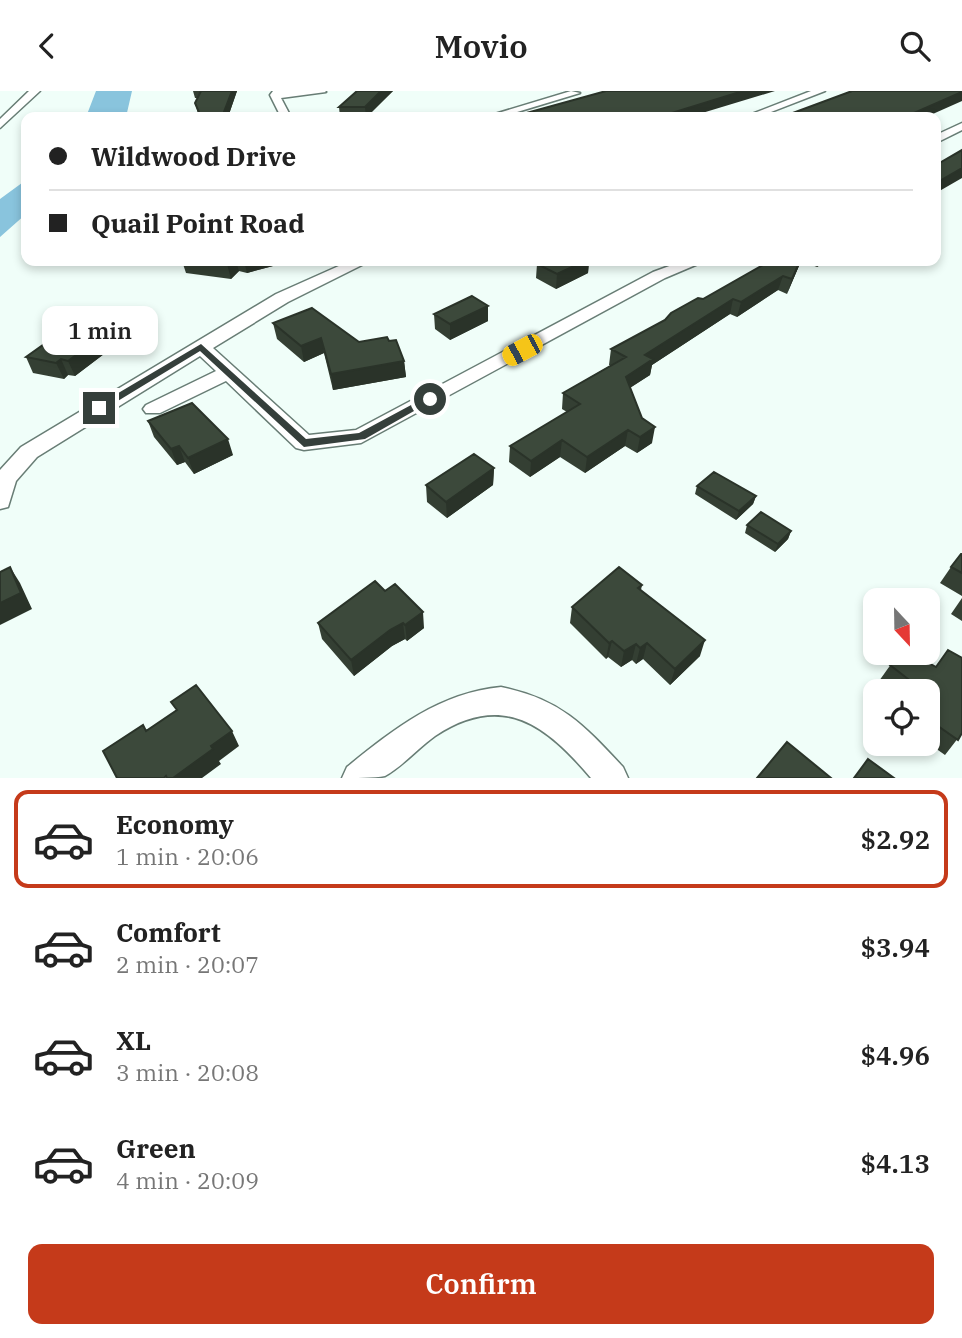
<!DOCTYPE html>
<html lang="en">
<head>
<meta charset="utf-8">
<style>
  body { margin:0; font-family:"IBM Plex Serif",serif; background:#f2f2f2; color:#222; height:100vh; display:flex; flex-direction:column; font-size:26px; white-space:nowrap }
  * { box-sizing:border-box; margin:0 }
  p { font-size:23px; color:#767676 }
  .icon { flex:none; width:38px; height:38px; fill:none; stroke:currentColor; stroke-width:2; stroke-linecap:round; stroke-linejoin:round }
  .map { position:relative; height:687px; overflow:hidden }
  .panel { display:flex; flex-direction:column; background:#fff; flex:1 }
  .panel>* { flex:none }
  .top-card { position:absolute; left:21px; top:21px; width:920px; height:154px; border-radius:14px; box-shadow:0 4px 10px #0003; display:grid; align-content:center; height:154px; padding:0 28px; background:#fff }
  .needle { width:46px; rotate:158deg }
  .tools { position:absolute; left:863px; top:497px; display:grid; gap:14px }
  .tools a { display:grid; place-items:center; width:77px; height:77px; border-radius:14px; background:#fff; box-shadow:0 4px 10px #0003; font-size:35px }
  .end { position:absolute; width:32px; height:32px; margin:-16px; border:9px solid #353f3b; background:#fff; box-shadow:0 0 0 4px #fff }
  .from { border-radius:50% }
  .bubble { position:absolute; height:49px; border-radius:14px; background:#fff; box-shadow:0 4px 10px #0003; font-size:23px; font-weight:600; line-height:49px; text-align:center }
  .car { position:absolute; width:21px; height:42px; margin:-21px -10px; border-radius:9px; box-shadow:0 0 5px 2px #0007; background:linear-gradient(#f5c518 24%,#345 0 40%,#f5c518 0 76%,#345 0 86%,#f5c518 0) }
  .top-card b { display:flex; align-items:center; gap:24px; height:66px; font-size:26px }
  .top-card b+b { border-top:2px solid #e0e0e0 }
  .top-card i { width:18px; height:18px; background:#222 }
  ul { padding:12px 0 0; list-style:none }
  li { display:flex; align-items:center; gap:21px; height:98px; margin:0 14px 10px; padding:0 14px; border:4px solid transparent; border-radius:14px }
  li div { flex:1 }
  li b { display:block; font-size:26px }
  li em { font-style:normal; font-weight:600 }
  li.selected { border-color:#c53a1a }
  li>.icon { width:63px; height:63px; stroke-width:1.5 }
  .button { display:flex; gap:14px; margin-top:auto; padding:14px 28px }
  .button a { flex:1; height:80px; border-radius:14px; background:#c53a1a; color:#fff; font-size:28px; font-weight:600; line-height:80px; text-align:center }
  header { display:flex; justify-content:space-between; align-items:center; height:91px; padding:0 28px; background:#fff; font-size:32px; font-weight:600 }
  .map>svg:first-child { display:block }
  .water { fill:#89c4dd }
  .lines { fill:none; stroke-linecap:round; stroke-linejoin:round }
  .minor-casing { stroke:#687d75; stroke-width:3 }
  .minor { fill:#fff; fill-rule:evenodd }
  .wall { fill:#343f33 }
  .shaded-wall { fill:#2a3329 }
  .building { fill:#3c493b; stroke:#2a3329; stroke-width:2 }
  .route { fill:#353f3b }
</style>
</head>
<body>
<header><svg class="icon" aria-label="back" viewBox="0 0 24 24"><path d="M15 5l-7 7 7 7"/></svg>Movio<svg class="icon" aria-label="search" viewBox="0 0 24 24"><circle cx="10" cy="10" r="6"/><path d="M15 15l6 6"/></svg></header>
<div class="map">
<svg width="962" height="687" viewBox="0 0 962 687">
  <rect width="100%" height="100%" fill="#f0fef9"/>
  <!-- water -->
  <path class="water" d="M96,0h36l-6,26h-40z
    M26,89v34l-26,23v-38z"/>
  <g class="lines">
    <!-- minor casing -->
    <g class="minor-casing">
      <path id="minor" d="M29,0h11l-40,37v-9z
        M273,0h52l1,1 -45,6 10,19h-10l-11,-22z
        M571,0l9,2 -79,24h-16z
        M811,0h14l-67,26h-14z
        M962,32v7l-26,13v-8z
        M350,170h20l-82,41 -75,46 96,87 47,-5 297,-158 30,-11h22l-40,17 -304,165 -57,7 -8,-2 -70,-67 -66,32h-14l-3,-4 3,-4 70,-34 -16,-15 -163,101 -21,24 -8,26 -8,2v-39l21,-23 255,-153z
        M501,596c59,12 82,37 122,80l5,11h-37c-45,-53 -88,-87 -156,-42 -17,12 -32,30 -50,40 -10,2 -32,2 -43,2l5,-11c47,-38 92,-74 154,-80z"/>
    </g>
    <!-- minor -->
    <use href="#minor" class="minor"/>
  </g>
  <!-- wall -->
  <path class="wall" d="M193,0h44l-9,26h-29l-4,-14 3,-5h-3z
    M357,0h36l-26,26h-27l-1,-10z
    M182,170h90l1,5 -26,7 -8,-2 -8,8 -45,-6z
    M543,170h46l-1,12 -32,16 -20,-11 1,-14z
    M801,170l-14,33 -9,-4 -41,27 -7,-3 -78,51 -2,10 -20,13 22,55 -15,10 -12,-7 -40,27 -25,-16 -30,20 -21,-15 1,-16 57,-34 -5,-3 1,-16 48,-28h-2l2,-16 92,-50z
    M802,170h24l-9,6z
    M434,223l54,7 -38,19 -15,-11z
    M119,232l6,15 -50,38 -7,-1 -4,4 -31,-6 -7,-16z
    M273,232l86,19 30,-1 15,20 2,16 -73,13 -9,-37 -20,9 -27,-23z
    M148,330l85,34 -39,19 -9,-12 -8,3 -23,-28z
    M494,377l-1,17 -46,33 -20,-16 -1,-17z
    M697,395l59,10 -3,8 -17,16 -41,-26z
    M747,434l44,6 -3,8 -13,13 -30,-19z
    M962,463v42l-22,-13 11,-16z
    M642,494l-1,5 59,66 -30,29 -27,-26 -7,5 -4,-4 -11,7 -13,-10 -2,2 -36,-36 2,-16z
    M385,500l39,37 -17,13 -2,-2 -13,7 -38,30 -32,-37 -4,-16z
    M962,507v23l-11,-7z
    M948,559l14,8v75l-17,22 -17,-12v-52h-36l-13,-10 20,-28h12l25,14z"/>
  <!-- shaded-wall -->
  <path class="shaded-wall" d="M232,0h5l-9,26h-6z
    M381,0h12l-27,26 -1,-10z
    M743,0h32l-86,26h-30z
    M962,1v9l-36,16h-21z
    M962,77v10l-26,15v-10z
    M231,170h5l3,10 -8,8 -4,-15z
    M244,170h28l1,5 -26,7z
    M585,170h4l-1,12 -32,16 1,-15z
    M800,170h1l-14,33 5,-15z
    M819,170h7l-9,6z
    M783,185l-5,14 -41,27 4,-15z
    M733,208l-3,15 -78,51 -2,10 -27,17 3,-15 19,-22z
    M488,215v15l-38,19v-16z
    M119,232l6,15 -50,38 -7,-15z
    M321,247l3,15 -20,9 -3,-16z
    M61,268l7,16 -4,4 -8,-16z
    M404,270l2,16 -73,13 -2,-16z
    M655,336l-3,16 -15,10 3,-16z
    M628,339l-3,16 -40,27 2,-16z
    M228,348l5,16 -39,19 -6,-16z
    M562,349l-2,17 -30,20 1,-16z
    M179,355l6,16 -8,3 -6,-16z
    M494,377l-1,17 -46,33 -1,-16z
    M756,405l-3,8 -17,16 3,-9z
    M791,440l-3,8 -13,13 3,-8z
    M10,476l10,16 12,26 -32,16v-22z
    M423,521l1,16 -17,13 -2,-16z
    M403,532l2,16 -13,7 -38,30 -3,-16 39,-30z
    M705,549l-5,16 -30,29 5,-16z
    M612,550l-4,16 -2,2 3,-16z
    M647,552l-4,16 -7,5 4,-16z
    M636,553l-4,16 -11,7 3,-16z
    M232,640l7,15 -20,15 2,3 -19,14h-29l38,-32z"/>
  <!-- building -->
  <path class="building" d="M201,0h31l-10,26h-21l-6,-14z
    M357,0h24l-16,16h-26z
    M606,0h137l-84,26h-147z
    M852,0h110v1l-57,25h-123z
    M962,59v18l-26,15v-18z
    M198,170h33l-4,3z
    M543,170h42l-28,13 -20,-10z
    M770,170h30l-8,18 -9,-3 -42,26 -8,-3 -88,56 8,4 -27,18 16,41 13,9 -15,10 -12,-7 -41,27 -25,-17 -31,21 -21,-15 70,-42 -17,-11 63,-36 -15,-8 54,-29 6,-7 27,-15 5,1z
    M472,205l16,10 -38,18 -16,-10z
    M312,217l47,34 28,-5 2,4 7,-1 8,21 -73,13 -10,-36 -20,8 -28,-23z
    M91,227l28,5 -51,38 -7,-2 -5,4 -30,-6 45,-32 11,-1z
    M192,312l36,36 -40,19 -9,-12 -8,3 -23,-28z
    M474,363l20,14 -48,34 -20,-17z
    M714,381l42,24 -17,15 -42,-25z
    M761,421l30,19 -13,13 -31,-19z
    M961,463h1v19l-11,-6z
    M10,476l11,26 -21,10v-31z
    M619,476l23,18 -4,3 67,52 -30,29 -28,-26 -7,5 -4,-4 -12,7 -12,-10 -3,2 -37,-36z
    M375,490l10,10 10,-7 28,28 -18,13 -2,-2 -13,7 -39,30 -33,-37z
    M948,559l14,8v75l-4,7 -30,-21v-28h-9l2,-2 -31,-24 9,-12h12l25,14z
    M196,594l36,46 -21,15 2,3 -40,29h-6l-1,-2 -2,2h-47l-14,-27 40,-26 3,6 31,-21 -6,-8z
    M787,651l44,36h-74z
    M868,668l26,19h-40z"/>
  <!-- route -->
  <path class="route" d="M201,253l105,95 53,-6 67,-36 9,2 -70,40 -61,8 -104,-96 -97,59 -10,-2z"/>
</svg>
<div class="tools">
<a><svg class="needle" viewBox="-14 -14 28 28"><path d="M0-13l5 13h-10z" fill="#e53935"/><path d="M0 13l5-13h-10z" fill="#767676"/></svg></a>
<a><svg class="icon" aria-label="locate" viewBox="0 0 24 24"><circle cx="12" cy="12" r="6"/><path d="M12 2v4M12 18v4M2 12h4M18 12h4"/></svg></a>
</div>
<i class="end from" style="left:430px;top:308px"></i>
<i class="end" style="left:99px;top:317px"></i>
<div class="bubble" style="left:42px;top:215px;width:116px">1 min</div>
<i class="car" style="left:522px;top:259px;rotate:242deg"></i>
<div class="top-card">
<b><i class="from"></i>Wildwood Drive</b>
<b><i></i>Quail Point Road</b>
</div>
</div>
<section class="panel">
<ul>
<li class="selected"><svg class="icon" aria-label="car" viewBox="0 0 24 24"><path d="M5 17H2v-5l4-1 3-4h7l3 4 3 1v5h-3M9 17h6M6 11h13"/><circle cx="7" cy="17" r="2"/><circle cx="17" cy="17" r="2"/></svg><div><b>Economy</b><p>1 min · 20:06</p></div><em>$2.92</em></li>
<li><svg class="icon" aria-label="car" viewBox="0 0 24 24"><path d="M5 17H2v-5l4-1 3-4h7l3 4 3 1v5h-3M9 17h6M6 11h13"/><circle cx="7" cy="17" r="2"/><circle cx="17" cy="17" r="2"/></svg><div><b>Comfort</b><p>2 min · 20:07</p></div><em>$3.94</em></li>
<li><svg class="icon" aria-label="car" viewBox="0 0 24 24"><path d="M5 17H2v-5l4-1 3-4h7l3 4 3 1v5h-3M9 17h6M6 11h13"/><circle cx="7" cy="17" r="2"/><circle cx="17" cy="17" r="2"/></svg><div><b>XL</b><p>3 min · 20:08</p></div><em>$4.96</em></li>
<li><svg class="icon" aria-label="car" viewBox="0 0 24 24"><path d="M5 17H2v-5l4-1 3-4h7l3 4 3 1v5h-3M9 17h6M6 11h13"/><circle cx="7" cy="17" r="2"/><circle cx="17" cy="17" r="2"/></svg><div><b>Green</b><p>4 min · 20:09</p></div><em>$4.13</em></li>
</ul>
<div class="button"><a>Confirm</a></div>
</section>
</body>
</html>
